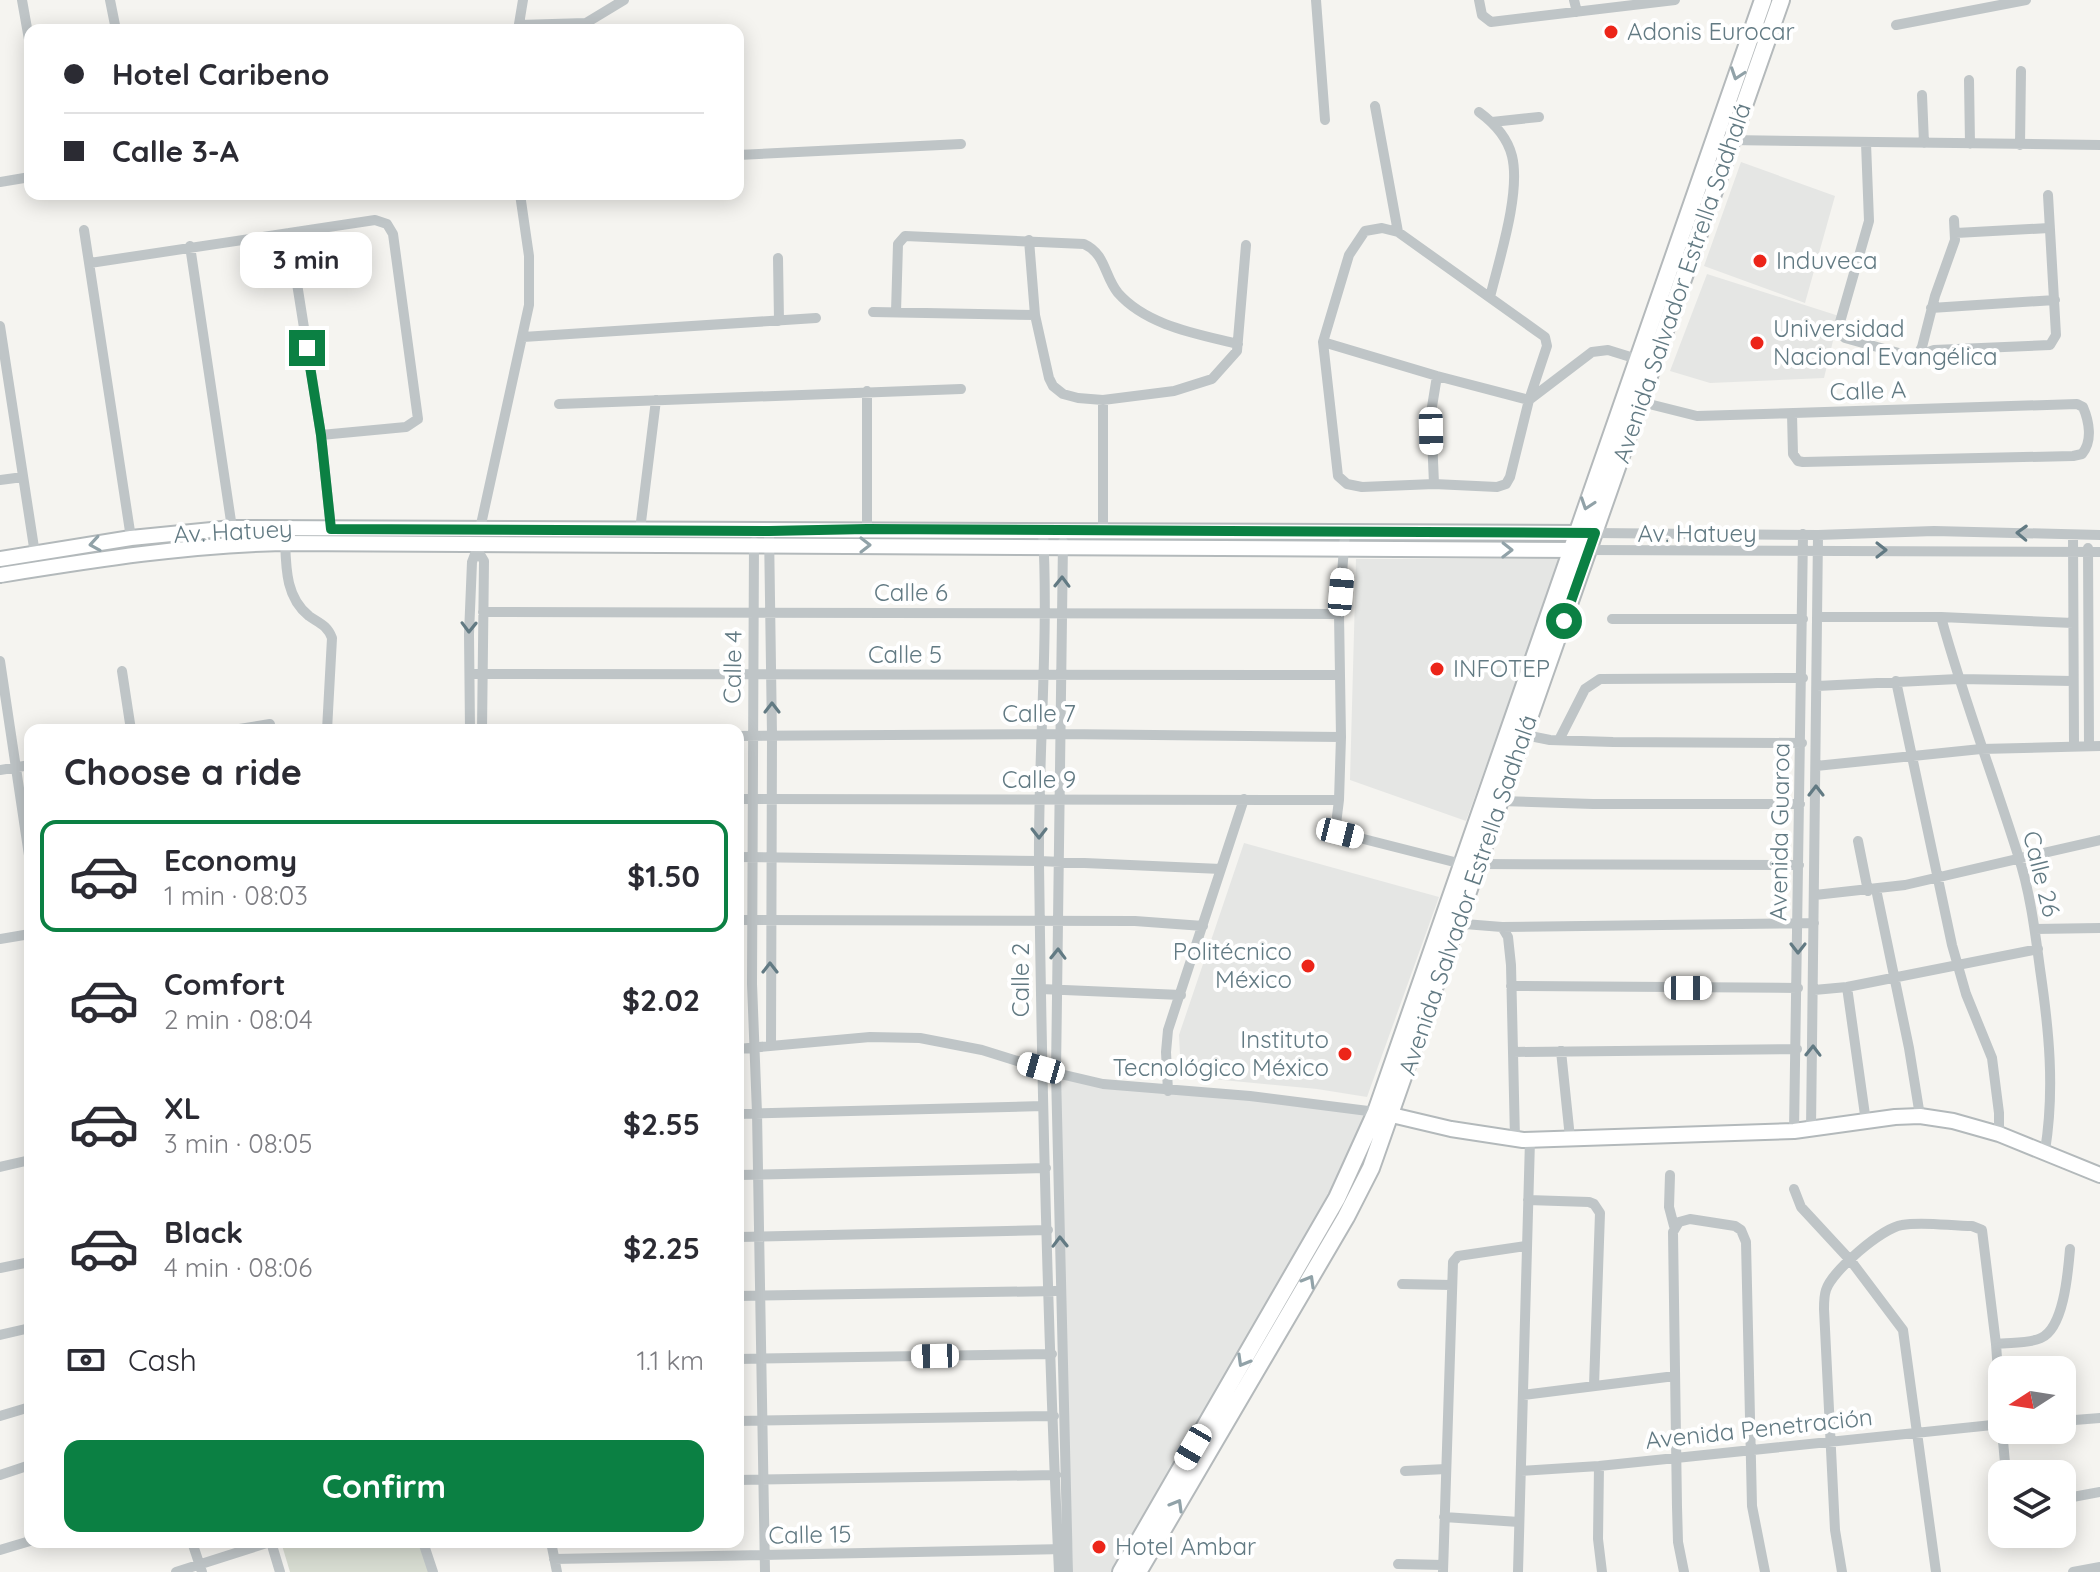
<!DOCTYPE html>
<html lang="en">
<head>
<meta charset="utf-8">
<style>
  body { margin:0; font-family:Quicksand,sans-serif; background:#f2f2f3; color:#2b2b33; height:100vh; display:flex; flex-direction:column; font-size:30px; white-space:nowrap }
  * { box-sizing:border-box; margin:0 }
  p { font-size:26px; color:#7c7c81 }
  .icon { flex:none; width:44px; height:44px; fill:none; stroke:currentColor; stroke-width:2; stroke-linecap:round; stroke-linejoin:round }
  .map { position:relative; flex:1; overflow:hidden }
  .details { position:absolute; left:24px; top:724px; width:720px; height:824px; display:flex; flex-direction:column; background:#fff; border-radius:16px; box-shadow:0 4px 20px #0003 }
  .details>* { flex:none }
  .hud { position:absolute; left:24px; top:24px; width:720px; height:176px; border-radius:16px; box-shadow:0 4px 20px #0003; display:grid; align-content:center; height:176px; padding:0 40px; background:#fff }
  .needle { width:52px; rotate:258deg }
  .controls { position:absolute; left:1988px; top:1356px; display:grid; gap:16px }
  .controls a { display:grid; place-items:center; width:88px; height:88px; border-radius:16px; background:#fff; box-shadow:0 4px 20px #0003; font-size:40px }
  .end { position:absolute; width:36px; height:36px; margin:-18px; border:10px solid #0b8043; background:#fff; box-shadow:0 0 0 4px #fff }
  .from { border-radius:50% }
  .bubble { position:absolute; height:56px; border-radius:16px; background:#fff; box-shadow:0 4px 20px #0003; font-size:26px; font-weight:700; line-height:56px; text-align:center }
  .car { position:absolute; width:24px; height:48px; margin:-24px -12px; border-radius:10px; box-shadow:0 0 6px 2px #0007; background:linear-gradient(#fff 24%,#345 0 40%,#fff 0 76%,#345 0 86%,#fff 0) }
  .hud b { display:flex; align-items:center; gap:28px; height:76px; font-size:30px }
  .hud b+b { border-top:2px solid #e1e1e2 }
  .hud i { width:20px; height:20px; background:#2b2b33 }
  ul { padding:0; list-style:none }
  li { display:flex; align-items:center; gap:24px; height:112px; margin:0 16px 12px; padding:0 24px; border:4px solid transparent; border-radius:16px }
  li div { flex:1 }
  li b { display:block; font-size:30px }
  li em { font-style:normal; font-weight:700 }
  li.selected { border-color:#0b8043 }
  li>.icon { width:72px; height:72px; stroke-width:1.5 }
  h2 { padding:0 40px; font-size:36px; line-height:96px }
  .pay { display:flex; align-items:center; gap:20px; height:88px; padding:0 40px; font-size:30px }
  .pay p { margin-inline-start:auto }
  .cta { display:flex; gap:16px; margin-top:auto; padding:16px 40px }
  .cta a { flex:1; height:92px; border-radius:16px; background:#0b8043; color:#fff; font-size:32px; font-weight:700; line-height:92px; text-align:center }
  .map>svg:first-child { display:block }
  .built { fill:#e5e6e4 }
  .green { fill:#d7dcd1 }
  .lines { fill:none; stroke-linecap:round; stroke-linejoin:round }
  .major-casing { stroke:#b3b9bb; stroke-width:18 }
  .highway-casing { stroke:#b4b9bb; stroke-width:20 }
  .minor { stroke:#bfc5c7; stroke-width:10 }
  .major { stroke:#fff; stroke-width:14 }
  .highway { stroke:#fff; stroke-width:16 }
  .oneway { stroke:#91a2a8 }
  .oneway2 { stroke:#627a83 }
  .route { stroke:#0b8043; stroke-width:10 }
  .poi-dot { fill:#ec2519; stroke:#fff; stroke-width:3 }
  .labels { text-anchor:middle; stroke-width:8; stroke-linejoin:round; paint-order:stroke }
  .poi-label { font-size:24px; fill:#627a83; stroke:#fff; text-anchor:start }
  .street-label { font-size:24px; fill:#627a83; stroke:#fff }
</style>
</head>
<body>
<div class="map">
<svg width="2100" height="1572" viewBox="0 0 2100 1572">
  <rect width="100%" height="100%" fill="#f5f4f0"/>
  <!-- built -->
  <path class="built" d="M1741,162l94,34 -30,107 -101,-37z
    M1707,274l132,42 -15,62 -114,5 -40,-12z
    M1356,559h205l-95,262 -116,-41z
    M1244,843l195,54 -72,200 -50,-8 -136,-13 -2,-41z
    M1056,1074l320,38 -263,460h-40z"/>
  <!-- green -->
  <path class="green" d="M281,1542h140l10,30h-141z"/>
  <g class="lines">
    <!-- major casing -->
    <g class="major-casing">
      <path id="major" d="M0,559l131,-21 101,-10 1353,5
        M0,575c94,-15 187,-30 282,-32l1299,7
        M1379,1112l72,17 72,11 271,-9 101,-14 25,-1 33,5 46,13 101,41"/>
    </g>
    <!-- highway casing -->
    <g class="highway-casing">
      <path id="highway" d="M1121,1572l216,-374 39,-86 387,-1112
        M1138,1572l208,-355 25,-49 410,-1168"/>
    </g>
    <!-- minor -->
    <path class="minor" d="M22,0l8,45
      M110,0l6,30
      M1316,0l9,120
      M1479,0l3,15 9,7 184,-22
      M1574,0l3,12
      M519,25l67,-2 38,-23
      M1896,25l130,-25
      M518,30l5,-30
      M1969,80l1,64
      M1922,95l2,48
      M1375,106l23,126
      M1479,112c15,11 28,24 33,44 9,37 -13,104 -22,141
      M1492,122l47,-5
      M1728,140l372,5
      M1866,143l3,78 -29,101v11l5,5 68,19 21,-7 116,-5 6,-10 -8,-140
      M2020,145l1,-74
      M738,155l223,-11
      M0,182l30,-5
      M1382,228l16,4 147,105 2,9 -18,54 -19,77 -4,7 -9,3 -63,-3 -72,3 -15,-3 -9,-8 -15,-134 26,-87 16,-24z
      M84,230l47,308
      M289,233l32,202 10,94
      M1956,233l93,-5
      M1029,240l6,75 14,63 4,8 10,8 15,4 25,2 71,-9 38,-12 25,-28 9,-106
      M190,246l42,282
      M778,258l1,63
      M90,263l285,-43 12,4 6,10 25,185 -12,8 -85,8
      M1931,308l124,-8
      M873,312l162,3
      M896,312l2,-68 7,-8 179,8c22,10 20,32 34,49 29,33 80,41 120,51
      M0,326l35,228
      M523,337l293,-19
      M1323,342l114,34 92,24 63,-48 16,-2 29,9
      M1917,356l5,-9 13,-51 20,-56 -1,-20
      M867,391v138
      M1637,401l60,15 380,-12 6,3c6,14 10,34 -1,47l-9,2 -270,6 -5,-1 -5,-7 -1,-40
      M559,404l402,-15
      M0,480l23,-3
      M1434,484l-3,-71 6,-37
      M480,529l49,-224v-49l-9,-62
      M640,530l16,-130
      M769,531l3,204 -1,311
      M1043,531c6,110 -5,222 -4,333 3,236 9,472 20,708
      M1103,531v-131
      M1595,533l223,2 116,-4 166,4
      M1345,534l-6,80 2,123 -2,63 -3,24 4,9 122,31
      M2073,535l1,210
      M285,538c1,28 0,59 24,78 10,7 18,9 23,22l-5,92
      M754,542l-2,442 5,129 8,459
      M1063,542l-7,531 12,499
      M2088,548l1,198
      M1589,550l511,2
      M478,551l6,10 -2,169
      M483,612l856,2
      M1817,617h124l132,6
      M1941,617c22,81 52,158 77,238 12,36 17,76 22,114 9,61 15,120 5,182
      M1612,619h191
      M0,661l30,201
      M122,671l9,59
      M470,674l870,1
      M1896,681l56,264 14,49 26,64 7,55v21
      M1817,686l141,-7 114,2
      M233,730l37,-6
      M470,730l-1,-96 3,-72 7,-18
      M1525,735l25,5 63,2 189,1
      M738,736l322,-2 281,3
      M1559,740l26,-51 15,-10 203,-1
      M1816,766l165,-17 119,-3
      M0,770l30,-5
      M738,799l601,1
      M1500,801l93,3h207
      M1858,841l10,50
      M738,857l301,4 182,8
      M1477,864l322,1
      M1876,889l33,159 11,68
      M1815,895l90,-10 195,-45
      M738,920l397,1 68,5
      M1452,923l50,4 312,-4
      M1502,927l6,10 3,28 4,174
      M2035,929l65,-1
      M0,939l30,-5
      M1511,986l287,2
      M1847,987l19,135
      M1041,989l140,6
      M1814,990l33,-3 191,-38
      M738,1049l132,-12 50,1 62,12 74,23 47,11 147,12 126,16
      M1561,1051l9,87
      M1513,1052l284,-3
      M1168,1091l-2,-39 2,-22 76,-231
      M738,1114l305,-8
      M1811,1129l7,-594
      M1794,1131l9,-597
      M0,1167l30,-7
      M738,1175l308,-7
      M1670,1175l-1,32 5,19
      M1794,1189l7,18 50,54 52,69 33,242
      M1528,1200l61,2 5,2 6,9 -6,173
      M738,1237l310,-7
      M0,1268l30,-6
      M1402,1284l50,1
      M738,1296l318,-5
      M0,1335l30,-7
      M1996,1344c14,-2 32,0 45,-6 23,-10 27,-66 29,-89
      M738,1359l314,-5
      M1523,1395l152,-19
      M0,1416l30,-9
      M738,1421l316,-5
      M2062,1421l38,-3
      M2002,1430l4,44
      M1599,1466l-1,73 4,33
      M1405,1471l41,-2
      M1521,1471l78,-5 403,-42
      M0,1475l30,-10
      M738,1480l318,-5
      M2062,1499l38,-7
      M1444,1517l75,5
      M192,1542l10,30
      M271,1542l9,30
      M423,1542l10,30
      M551,1542l6,30
      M0,1550l30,-9
      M554,1559l511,-10
      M1398,1564l45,1
      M176,1572l94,-30
      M1443,1572l10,-310 5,-6 68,-10
      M1518,1572l12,-432
      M1684,1572l-6,-30 -1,-35 -4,-275 6,-10 11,-3 45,7 6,4 5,12 6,264 13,66
      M1842,1572l-7,-42 -11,-221c0,-6 0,-13 2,-19 6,-19 56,-62 76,-65 21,-4 48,1 70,1l10,4 14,114 6,84
      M2073,1572l27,-5"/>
    <!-- major -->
    <use href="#major" class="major"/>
    <!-- highway -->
    <use href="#highway" class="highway"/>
  </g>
  <!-- one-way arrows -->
  <defs><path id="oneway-chevron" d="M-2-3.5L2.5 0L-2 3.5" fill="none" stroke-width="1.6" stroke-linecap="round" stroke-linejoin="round" transform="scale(2)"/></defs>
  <g class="oneway">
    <use href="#oneway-chevron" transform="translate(1737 74) rotate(109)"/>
    <use href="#oneway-chevron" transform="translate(1587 504) rotate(109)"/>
    <use href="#oneway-chevron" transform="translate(95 544) rotate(171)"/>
    <use href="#oneway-chevron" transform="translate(865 545)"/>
    <use href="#oneway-chevron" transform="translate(1507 550) rotate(1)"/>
    <use href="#oneway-chevron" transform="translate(1309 1281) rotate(-60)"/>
    <use href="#oneway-chevron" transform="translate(1243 1361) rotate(120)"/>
    <use href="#oneway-chevron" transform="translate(1177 1505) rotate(-60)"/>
  </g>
  <g class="oneway2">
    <use href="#oneway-chevron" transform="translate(2022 533) rotate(-178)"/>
    <use href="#oneway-chevron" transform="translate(1881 550)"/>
    <use href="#oneway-chevron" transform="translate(1062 582) rotate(-89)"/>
    <use href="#oneway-chevron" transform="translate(469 627) rotate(91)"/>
    <use href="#oneway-chevron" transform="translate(772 708) rotate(-90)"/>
    <use href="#oneway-chevron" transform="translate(1816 791) rotate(-90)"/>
    <use href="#oneway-chevron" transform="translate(1039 833) rotate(90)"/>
    <use href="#oneway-chevron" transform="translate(1798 948) rotate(90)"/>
    <use href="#oneway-chevron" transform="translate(1058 954) rotate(-89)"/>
    <use href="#oneway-chevron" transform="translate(770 968) rotate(-90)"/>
    <use href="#oneway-chevron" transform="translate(1813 1051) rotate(-89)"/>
    <use href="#oneway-chevron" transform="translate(1060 1242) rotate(-91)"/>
  </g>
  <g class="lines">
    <!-- route -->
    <path class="route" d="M307,348l14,87 10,94 438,2 98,-2 728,4 -31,88"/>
  </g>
  <!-- markers -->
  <g class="poi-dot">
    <circle cx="1611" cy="32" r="8"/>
    <circle cx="1760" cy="261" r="8"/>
    <circle cx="1757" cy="343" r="8"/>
    <circle cx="1437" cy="669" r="8"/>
    <circle cx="1308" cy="966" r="8"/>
    <circle cx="1345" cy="1054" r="8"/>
    <circle cx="1099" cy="1547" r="8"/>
  </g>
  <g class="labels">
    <!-- poi labels -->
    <g class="poi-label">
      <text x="1627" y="40">Adonis Eurocar</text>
      <text x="1776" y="269">Induveca</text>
      <text x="1773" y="337">Universidad<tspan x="1773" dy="28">Nacional Evangélica</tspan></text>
      <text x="1453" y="677">INFOTEP</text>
      <text x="1292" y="960" text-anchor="end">Politécnico<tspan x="1292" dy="28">México</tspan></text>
      <text x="1329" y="1048" text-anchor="end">Instituto<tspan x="1329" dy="28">Tecnológico México</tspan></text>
      <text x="1115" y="1555">Hotel Ambar</text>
    </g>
    <!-- street labels -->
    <g class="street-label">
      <text transform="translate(1682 283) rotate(-71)" y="8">Avenida Salvador Estrella Sadhalá</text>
      <text transform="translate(1868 391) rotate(-2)" y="8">Calle A</text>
      <text transform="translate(233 532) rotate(-3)" y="8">Av. Hatuey</text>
      <text x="1697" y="542">Av. Hatuey</text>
      <text x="911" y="601">Calle 6</text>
      <text x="905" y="663">Calle 5</text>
      <text transform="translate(733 667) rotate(-89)" y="8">Calle 4</text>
      <text x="1039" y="722">Calle 7</text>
      <text x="1039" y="788">Calle 9</text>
      <text transform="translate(1780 832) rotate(-89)" y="8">Avenida Guaroa</text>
      <text transform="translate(2041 874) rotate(76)" y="8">Calle 26</text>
      <text transform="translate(1468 895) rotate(-71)" y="8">Avenida Salvador Estrella Sadhalá</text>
      <text transform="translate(1021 980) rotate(-90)" y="8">Calle 2</text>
      <text transform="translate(1759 1429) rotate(-6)" y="8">Avenida Penetración</text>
      <text transform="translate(810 1535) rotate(-1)" y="8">Calle 15</text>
    </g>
  </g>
</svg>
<div class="controls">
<a><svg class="needle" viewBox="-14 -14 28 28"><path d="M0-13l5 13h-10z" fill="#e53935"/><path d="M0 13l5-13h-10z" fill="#7c7c81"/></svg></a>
<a><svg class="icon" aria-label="layers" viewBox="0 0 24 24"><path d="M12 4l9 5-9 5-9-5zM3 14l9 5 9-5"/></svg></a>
</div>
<i class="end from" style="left:1564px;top:621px"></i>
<i class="end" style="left:307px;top:348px"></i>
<div class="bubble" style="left:240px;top:232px;width:132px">3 min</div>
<i class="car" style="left:1431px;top:431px;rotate:179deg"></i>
<i class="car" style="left:1341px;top:592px;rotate:5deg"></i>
<i class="car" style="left:1340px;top:833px;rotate:104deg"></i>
<i class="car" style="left:1688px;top:988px;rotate:90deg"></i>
<i class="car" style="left:1041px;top:1068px;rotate:286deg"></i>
<i class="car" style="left:935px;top:1356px;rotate:269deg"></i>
<i class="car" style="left:1193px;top:1447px;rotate:210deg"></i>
<div class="hud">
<b><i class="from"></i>Hotel Caribeno</b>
<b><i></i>Calle 3-A</b>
</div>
<section class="details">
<h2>Choose a ride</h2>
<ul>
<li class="selected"><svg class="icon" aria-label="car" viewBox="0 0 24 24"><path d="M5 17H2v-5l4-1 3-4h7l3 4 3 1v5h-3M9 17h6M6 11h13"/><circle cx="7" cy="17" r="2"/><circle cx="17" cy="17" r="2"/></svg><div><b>Economy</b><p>1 min · 08:03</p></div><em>$1.50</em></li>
<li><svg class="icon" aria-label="car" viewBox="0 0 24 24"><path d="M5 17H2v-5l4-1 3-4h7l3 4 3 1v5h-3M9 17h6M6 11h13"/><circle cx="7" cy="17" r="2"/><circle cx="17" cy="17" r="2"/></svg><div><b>Comfort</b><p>2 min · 08:04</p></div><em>$2.02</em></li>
<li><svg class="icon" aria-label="car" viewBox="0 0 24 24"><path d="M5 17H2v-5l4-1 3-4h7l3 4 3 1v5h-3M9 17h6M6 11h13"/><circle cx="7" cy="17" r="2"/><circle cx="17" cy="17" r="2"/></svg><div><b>XL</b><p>3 min · 08:05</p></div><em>$2.55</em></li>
<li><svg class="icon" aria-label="car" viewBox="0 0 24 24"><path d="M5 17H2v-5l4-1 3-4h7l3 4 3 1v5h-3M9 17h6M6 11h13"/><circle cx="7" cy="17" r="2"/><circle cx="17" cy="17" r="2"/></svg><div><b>Black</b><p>4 min · 08:06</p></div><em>$2.25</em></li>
</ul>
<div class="pay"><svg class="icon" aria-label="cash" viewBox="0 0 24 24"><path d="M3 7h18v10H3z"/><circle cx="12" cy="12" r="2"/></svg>Cash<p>1.1 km</p></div>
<div class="cta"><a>Confirm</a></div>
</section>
</div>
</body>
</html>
